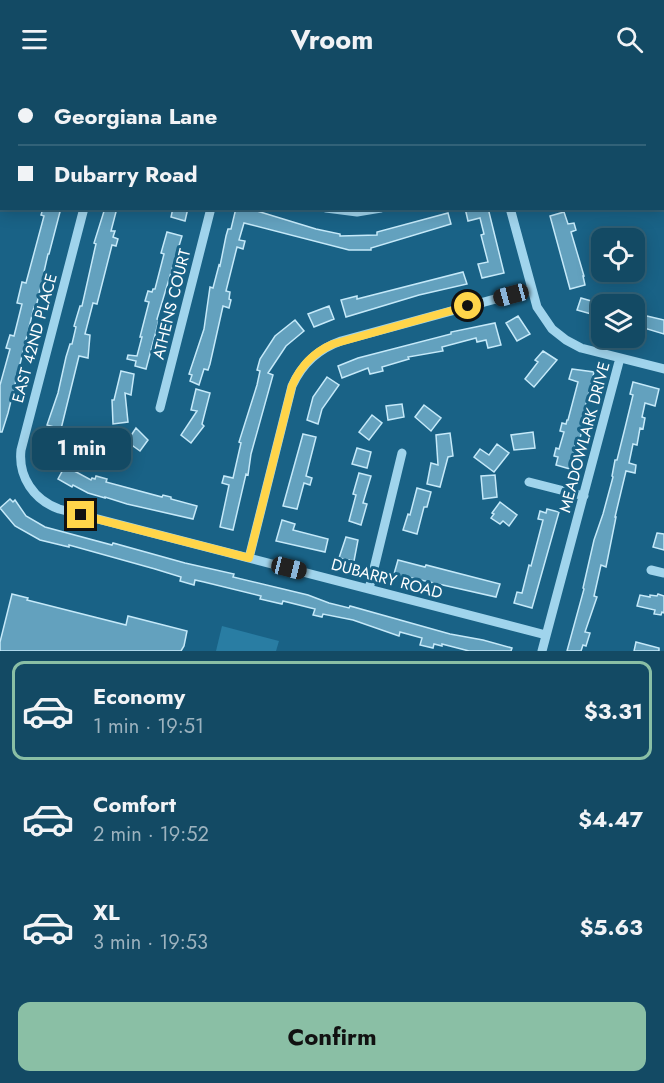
<!DOCTYPE html>
<html lang="en">
<head>
<meta charset="utf-8">
<style>
  body { margin:0; font-family:Jost,sans-serif; background:#1c516a; color:#f1f3f6; height:100vh; display:flex; flex-direction:column; font-size:22px; white-space:nowrap }
  * { box-sizing:border-box; margin:0 }
  p { font-size:20px; color:#9db3bf }
  .icon { flex:none; width:33px; height:33px; fill:none; stroke:currentColor; stroke-width:2; stroke-linecap:round; stroke-linejoin:round }
  .map { position:relative; height:573px; overflow:hidden }
  .side { display:flex; flex-direction:column; background:#134a64; flex:1 }
  .side>* { flex:none }
  .top-card { position:absolute; left:0px; top:0px; width:664px; height:132px; box-shadow:0 3px 15px #0003,0 0 0 2px #326278; display:grid; align-content:center; height:132px; padding:0 18px; background:#134a64 }
  .fabs { position:absolute; left:591px; top:150px; display:grid; gap:12px }
  .fabs a { display:grid; place-items:center; width:54px; height:54px; border-radius:12px; background:#134a64; box-shadow:0 3px 15px #0003,0 0 0 2px #326278; font-size:30px }
  .end { position:absolute; width:27px; height:27px; margin:-14px; border:8px solid #ffd54a; background:#111; box-shadow:0 0 0 3px #111 }
  .from { border-radius:50% }
  .bubble { position:absolute; height:42px; border-radius:12px; background:#134a64; box-shadow:0 3px 15px #0003,0 0 0 2px #326278; font-size:20px; font-weight:700; line-height:42px; text-align:center }
  .car { position:absolute; width:18px; height:36px; margin:-18px -9px; border-radius:8px; box-shadow:0 0 4px 2px #0007; background:linear-gradient(#222 24%,#8ab4d8 0 40%,#222 0 76%,#8ab4d8 0 86%,#222 0) }
  .top-card b { display:flex; align-items:center; gap:21px; height:57px; font-size:22px }
  .top-card b+b { border-top:2px solid #326278 }
  .top-card i { width:15px; height:15px; background:#f1f3f6 }
  ul { padding:10px 0 0; list-style:none }
  li { display:flex; align-items:center; gap:18px; height:99px; margin:0 12px 9px; padding:0 6px; border:3px solid transparent; border-radius:12px }
  li div { flex:1 }
  li b { display:block; font-size:22px }
  li em { font-style:normal; font-weight:700 }
  li.current { border-color:#8abfa5 }
  li>.icon { width:54px; height:54px; stroke-width:1.5 }
  .primary-button { display:flex; gap:12px; margin-top:auto; padding:12px 18px }
  .primary-button a { flex:1; height:69px; border-radius:12px; background:#8abfa5; color:#111; font-size:24px; font-weight:700; line-height:69px; text-align:center }
  header { display:flex; justify-content:space-between; align-items:center; height:78px; padding:0 18px; background:#134a64; font-size:27px; font-weight:700 }
  .map>svg:first-child { display:block }
  .green { fill:#297da3 }
  .building { fill:#63a1be; stroke:#c5e9f9; stroke-width:1.5 }
  .lines { fill:none; stroke-linecap:round; stroke-linejoin:round }
  .minor { stroke:#a0d4ec; stroke-width:9 }
  .route { stroke:#ffd54a; stroke-width:8 }
  .labels { text-anchor:middle; stroke-width:6; stroke-linejoin:round; paint-order:stroke }
  .street-label { font-size:16px; fill:#fff; stroke:#196286 }
</style>
</head>
<body>
<header><svg class="icon" aria-label="menu" viewBox="0 0 24 24"><path d="M4 6h16M4 12h16M4 18h16"/></svg>Vroom<svg class="icon" aria-label="search" viewBox="0 0 24 24"><circle cx="10" cy="10" r="6"/><path d="M15 15l6 6"/></svg></header>
<div class="map">
<svg width="664" height="573" viewBox="0 0 664 573">
  <rect width="100%" height="100%" fill="#196286"/>
  <!-- green -->
  <path class="green" d="M222,548l57,15 -3,10h-60z"/>
  <!-- building -->
  <path class="building" d="M43,130h18l-12,46h-1l-11,49 -3,4 -26,106 -6,19h-2v-47l10,-36 -4,-1 4,-13 4,1 8,-32 -5,-1 5,-21 4,1 18,-67 -3,-1z
    M105,130h12l-6,23h4l-2,6 5,2 -2,7 -4,-1 -15,59 -4,-1 -8,31 5,1 -2,23 -9,-2 -18,73 -14,-4 11,-32 8,-36 4,-13h2l4,-17 -2,-1 6,-20h2l13,-58 1,-4 -2,-1z
    M173,130h15l-3,13 -14,-4z
    M236,130l21,3 59,18 24,5v2l37,-1v-3l71,-19 3,11 -80,24v2h-22l-105,-27 -5,17 6,1 -2,8 -6,-2 -11,44 4,1 -1,7 2,1 -2,8 -6,-2 -13,58 -2,6 -4,-1 -5,16 -9,-4 2,-6 -3,-1 15,-45 6,-42 3,1 6,-23 1,1 6,-30 2,-7h3z
    M465,130h23l16,65 -22,5 -4,-14 10,-2 -7,-27 3,-1 -4,-16 -12,3z
    M564,134l4,12 6,-1 2,7 -5,2 13,44h-1l2,9 -15,4 -20,-73z
    M167,154l15,4 -25,83 2,1 -13,49 -11,-3 1,-5 -9,-2 1,-4 9,1 5,-19h-2l9,-35 -4,-1 3,-10 4,1 1,-3h2l9,-35 -3,-1z
    M463,194l4,12 -48,11 -73,22 -5,-17 16,-4v3z
    M581,220l21,6v13l-25,-7z
    M329,228l5,13 -20,8 -6,-13z
    M634,235l30,7v14l-30,-9z
    M518,238l12,18 -13,7 -11,-18z
    M295,242l9,11 -18,15 -18,27 5,2 -22,79 -3,21 -2,-1 -13,56 -13,-3 9,-42 -7,-2 2,-7 9,2 8,-35 -2,-1 18,-57 3,-14 -3,-1 3,-11 15,-23z
    M495,245l6,22 -13,3 -2,-8 -9,2 -1,-4 -34,9 1,4 -35,6 1,2 -27,8 1,4 -13,3 -2,-6 -26,10 -4,-12 20,-8 93,-24v-2z
    M543,273l14,9 -23,27 -9,-8 13,-17 -3,-2z
    M572,291l22,3 -13,52h3l-4,14 -3,-1 -7,32 -14,-4 2,-8 -4,-1 2,-8 3,1 5,-17 -4,-1 2,-8 4,1 1,-4h1l10,-38 -9,-3z
    M121,293l13,3 -3,21 -6,-2 3,29 -15,2 -1,-24h2z
    M327,299l12,8 -17,24 -4,15 -11,-4 6,-23z
    M633,304l26,7 -4,17 -10,-3 -3,14 3,1 -2,11 -3,-1 -3,17 -4,-1 -4,19 7,2 -1,8 -9,-2 -11,46h1l-10,50 -5,-2 -7,31 3,1 -12,35 5,1 -4,13 -3,-1 -2,6h-14l17,-62 -1,-1 11,-48 9,-26 10,-37 -1,-1 3,-16h2l8,-32 8,-33 -3,-1z
    M196,311l14,4 -8,31 2,2 -13,17 -10,-8 16,-24 -6,-1z
    M402,326l2,13 -16,3 -2,-14z
    M424,327l17,13 -10,13 -16,-14z
    M372,337l10,8 -13,17 -10,-8z
    M136,350l12,12 -8,11 -7,-5 -3,4 -6,-4z
    M533,354l2,16 -21,2 -3,-15z
    M450,355l3,23 -5,1 -8,30 -13,-3 4,-21 7,2 -2,-30z
    M303,356l13,3 -10,39 6,2 -2,7 -6,-2 -7,26 -14,-3z
    M46,362h14v8h3v13h-17z
    M497,366l12,9 -15,19 -20,-15 6,-8 9,6z
    M357,370l14,4 -4,16 -15,-4z
    M65,388l26,14 1,-2 3,1 1,-3 11,3 -1,3 56,15 1,-2 8,2v2l26,7 -4,13 -66,-15 -22,-7v1l-17,-5 -15,-8 -1,2 -14,-8z
    M359,395l12,3 -8,27 4,1 -6,21 -12,-4 7,-26 -3,-1z
    M495,397l2,22 -14,2 -2,-23z
    M417,410l14,4 -4,15h-3l-7,27 -14,-4 5,-16 2,1z
    M10,421l3,3 2,-2 11,16 19,11 67,18 1,-2 72,20 49,11 -1,3 75,18 21,8 20,5 1,-2 100,28 33,6 29,8 -1,3h-42l-27,-7v2l-8,-2 -1,4 -13,-3 2,-7 -22,-6 -1,4 -46,-16 -30,-6 -1,3 -9,-2 2,-6 -32,-8 -1,3 -22,-5 1,-3 -57,-14 -9,-2 -1,5 -14,-4 1,-4 -26,-8 -86,-24v2l-29,-7 -25,-14 -15,-18z
    M500,424l17,13 -8,11 -6,-5 -3,3 -9,-6 3,-4 -2,-1z
    M547,431l12,3 -27,96 -18,-5 3,-11 5,1 7,-28 2,1 12,-46 -5,-1 2,-8 6,2z
    M282,442l13,4 -2,6 35,9 -3,13 -49,-11z
    M657,455l7,1v16l-11,-3z
    M346,459l12,3 -4,21 -15,-3z
    M398,482l27,7 1,-2 74,19 -4,13 -102,-23z
    M12,516l16,4 -1,2 99,25 2,-9 59,15 -3,15 -3,5h-181v-9z
    M658,516l6,2v17l-2,-1 -1,3 -7,-1 1,-4 -18,-4 3,-11 10,2v-2l7,1z
    M636,564l23,6v3h-25z"/>
  <g class="lines">
    <!-- minor -->
    <path class="minor" d="M314,0l6,2
      M474,0v2
      M117,2l1,-2
      M0,47h2
      M84,130l-63,242c-3,27 13,50 38,59l487,126
      M326,130l31,4 24,-4
      M510,130l27,99 15,22 14,11 15,8 83,21
      M160,330l51,-200
      M529,404l55,14
      M249,480l43,-172c10,-22 26,-37 49,-45l191,-52
      M651,492l13,3
      M369,511l33,-136
      M542,573l78,-293"/>
  </g>
  <g class="lines">
    <!-- route -->
    <path class="route" d="M81,437l168,43 43,-172c8,-19 22,-34 41,-42l135,-38"/>
  </g>
  <g class="labels">
    <!-- street labels -->
    <g class="street-label">
      <text transform="translate(171 226) rotate(-76)" y="6">ATHENS COURT</text>
      <text transform="translate(34 260) rotate(-75)" y="6">EAST 42ND PLACE</text>
      <text transform="translate(584 359) rotate(-75)" y="6">MEADOWLARK DRIVE</text>
      <text transform="translate(387 500) rotate(15)" y="6">DUBARRY ROAD</text>
    </g>
  </g>
</svg>
<div class="fabs">
<a><svg class="icon" aria-label="locate" viewBox="0 0 24 24"><circle cx="12" cy="12" r="6"/><path d="M12 2v4M12 18v4M2 12h4M18 12h4"/></svg></a>
<a><svg class="icon" aria-label="layers" viewBox="0 0 24 24"><path d="M12 4l9 5-9 5-9-5zM3 14l9 5 9-5"/></svg></a>
</div>
<i class="end from" style="left:468px;top:228px"></i>
<i class="end" style="left:81px;top:437px"></i>
<div class="bubble" style="left:32px;top:350px;width:99px">1 min</div>
<i class="car" style="left:511px;top:217px;rotate:255deg"></i>
<i class="car" style="left:289px;top:490px;rotate:104deg"></i>
<div class="top-card">
<b><i class="from"></i>Georgiana Lane</b>
<b><i></i>Dubarry Road</b>
</div>
</div>
<section class="side">
<ul>
<li class="current"><svg class="icon" aria-label="car" viewBox="0 0 24 24"><path d="M5 17H2v-5l4-1 3-4h7l3 4 3 1v5h-3M9 17h6M6 11h13"/><circle cx="7" cy="17" r="2"/><circle cx="17" cy="17" r="2"/></svg><div><b>Economy</b><p>1 min · 19:51</p></div><em>$3.31</em></li>
<li><svg class="icon" aria-label="car" viewBox="0 0 24 24"><path d="M5 17H2v-5l4-1 3-4h7l3 4 3 1v5h-3M9 17h6M6 11h13"/><circle cx="7" cy="17" r="2"/><circle cx="17" cy="17" r="2"/></svg><div><b>Comfort</b><p>2 min · 19:52</p></div><em>$4.47</em></li>
<li><svg class="icon" aria-label="car" viewBox="0 0 24 24"><path d="M5 17H2v-5l4-1 3-4h7l3 4 3 1v5h-3M9 17h6M6 11h13"/><circle cx="7" cy="17" r="2"/><circle cx="17" cy="17" r="2"/></svg><div><b>XL</b><p>3 min · 19:53</p></div><em>$5.63</em></li>
</ul>
<div class="primary-button"><a>Confirm</a></div>
</section>
</body>
</html>
